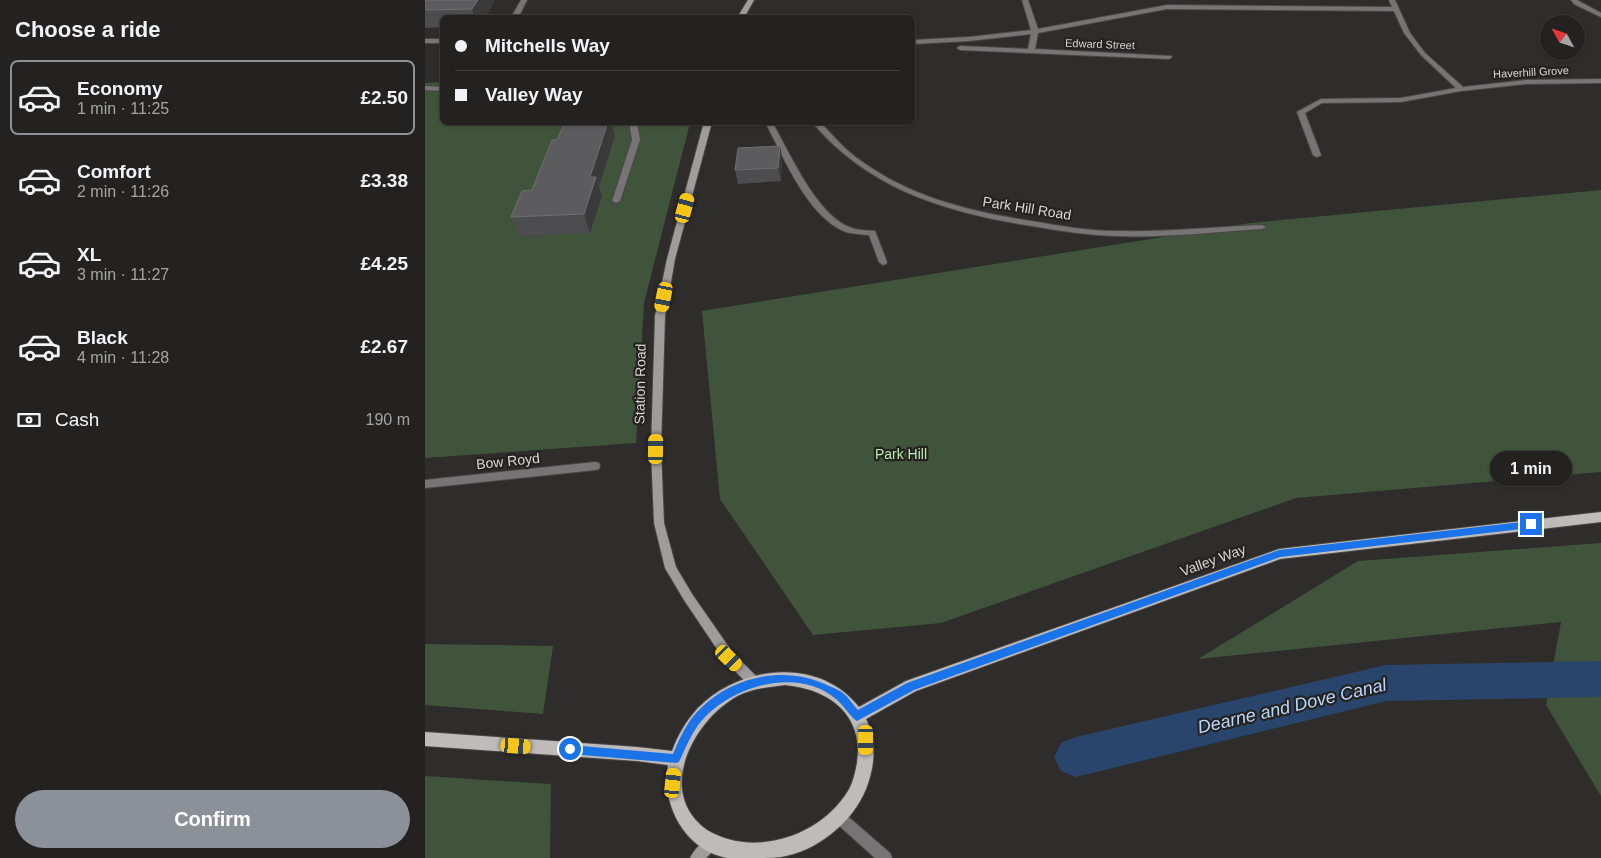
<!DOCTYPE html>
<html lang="en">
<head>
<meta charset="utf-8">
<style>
  body { margin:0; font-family:Helvetica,sans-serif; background:#2f2f2d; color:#f1f3f6; height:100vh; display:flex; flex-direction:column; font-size:19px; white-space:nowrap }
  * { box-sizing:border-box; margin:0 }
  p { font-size:16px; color:#a3a4a5 }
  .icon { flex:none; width:28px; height:28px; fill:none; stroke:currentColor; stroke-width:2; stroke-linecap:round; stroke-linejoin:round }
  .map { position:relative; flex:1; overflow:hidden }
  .side { display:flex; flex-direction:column; background:#232220; width:425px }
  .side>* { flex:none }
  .hud { position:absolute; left:15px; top:15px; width:475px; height:110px; border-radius:8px; box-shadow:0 1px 4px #0004,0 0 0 1px #403f3e; display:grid; align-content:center; height:110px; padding:0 15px; background:#232220 }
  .needle { width:32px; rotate:310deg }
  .tools { position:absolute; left:1115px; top:15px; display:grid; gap:10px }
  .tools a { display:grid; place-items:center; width:45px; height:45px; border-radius:50%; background:#232220; box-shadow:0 1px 4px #0004,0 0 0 1px #403f3e; font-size:25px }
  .end { position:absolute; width:22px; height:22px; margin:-11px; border:6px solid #1a73e8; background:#fff; box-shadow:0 0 0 2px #fff }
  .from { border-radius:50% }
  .bubble { position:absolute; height:35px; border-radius:18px; background:#232220; box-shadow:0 1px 4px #0004,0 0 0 1px #403f3e; font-size:16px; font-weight:800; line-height:35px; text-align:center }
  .car { position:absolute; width:15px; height:30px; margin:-15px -8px; border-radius:6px; box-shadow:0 0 4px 1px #0007; background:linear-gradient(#f5c518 24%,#345 0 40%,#f5c518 0 76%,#345 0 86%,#f5c518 0) }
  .hud b { display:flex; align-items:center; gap:18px; height:48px; font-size:19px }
  .hud b+b { border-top:1px solid #403f3e }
  .hud i { width:12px; height:12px; background:#f1f3f6 }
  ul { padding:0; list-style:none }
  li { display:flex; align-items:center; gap:15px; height:75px; margin:0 10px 8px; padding:0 5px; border:2px solid transparent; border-radius:8px }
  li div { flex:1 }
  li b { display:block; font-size:19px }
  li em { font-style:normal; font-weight:800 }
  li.selected { border-color:#8c9099 }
  li>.icon { width:45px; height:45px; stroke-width:1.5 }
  h2 { padding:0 15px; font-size:22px; line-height:60px }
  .pay { display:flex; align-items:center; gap:12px; height:55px; padding:0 15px; font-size:19px }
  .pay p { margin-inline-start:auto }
  .button { display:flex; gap:10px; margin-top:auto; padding:10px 15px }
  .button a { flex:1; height:58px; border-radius:30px; background:#8c9099; color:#fff; font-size:20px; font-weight:800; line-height:58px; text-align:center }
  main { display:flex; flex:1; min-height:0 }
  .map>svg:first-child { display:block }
  .green { fill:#40533b }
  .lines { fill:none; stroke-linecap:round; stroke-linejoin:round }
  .canal { fill:#2a456b; fill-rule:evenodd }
  .service-casing { stroke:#4a4846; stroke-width:2 }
  .minor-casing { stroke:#4a4846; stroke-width:2 }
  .tertiary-casing { stroke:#4a4846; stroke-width:2 }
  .secondary-casing { stroke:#4a4846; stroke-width:2 }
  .primary-casing { stroke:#4a4846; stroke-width:2 }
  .service { fill:#767474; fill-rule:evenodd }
  .minor { fill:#767474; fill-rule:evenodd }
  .tertiary { fill:#767474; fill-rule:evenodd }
  .secondary { fill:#9f9c9c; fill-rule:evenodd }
  .primary { fill:#bfbbbb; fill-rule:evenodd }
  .wall { fill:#4d4c4f }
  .shaded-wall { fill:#3b3a3b }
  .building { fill:#5c5b5d; stroke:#706f70 }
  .route { fill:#1a73e8 }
  .labels { text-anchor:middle; stroke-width:4.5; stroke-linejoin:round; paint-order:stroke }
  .far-street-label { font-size:11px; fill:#d8d7d5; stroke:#252321 }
  .street-label { font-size:14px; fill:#d8d7d5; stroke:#252321 }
  .park-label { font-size:14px; fill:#b8ecaa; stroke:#252321 }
  .near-water-label { font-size:18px; font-style:italic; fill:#bad6fd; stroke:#252321 }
</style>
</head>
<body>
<main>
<section class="side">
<h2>Choose a ride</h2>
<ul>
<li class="selected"><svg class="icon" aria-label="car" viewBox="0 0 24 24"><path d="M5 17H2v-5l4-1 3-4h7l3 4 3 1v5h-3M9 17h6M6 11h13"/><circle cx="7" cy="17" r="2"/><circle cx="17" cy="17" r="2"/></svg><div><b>Economy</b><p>1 min · 11:25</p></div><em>£2.50</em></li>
<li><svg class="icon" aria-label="car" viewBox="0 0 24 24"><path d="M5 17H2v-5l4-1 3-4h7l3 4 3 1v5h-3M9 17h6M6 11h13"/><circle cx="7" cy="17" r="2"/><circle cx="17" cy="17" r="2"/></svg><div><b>Comfort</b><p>2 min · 11:26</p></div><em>£3.38</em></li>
<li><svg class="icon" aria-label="car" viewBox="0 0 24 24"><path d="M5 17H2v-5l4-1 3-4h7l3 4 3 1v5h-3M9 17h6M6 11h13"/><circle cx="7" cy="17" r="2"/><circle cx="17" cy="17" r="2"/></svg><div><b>XL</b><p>3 min · 11:27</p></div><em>£4.25</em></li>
<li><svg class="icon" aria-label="car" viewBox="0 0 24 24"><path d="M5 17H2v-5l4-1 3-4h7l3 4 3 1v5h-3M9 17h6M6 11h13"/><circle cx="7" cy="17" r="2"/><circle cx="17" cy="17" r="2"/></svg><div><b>Black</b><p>4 min · 11:28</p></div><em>£2.67</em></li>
</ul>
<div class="pay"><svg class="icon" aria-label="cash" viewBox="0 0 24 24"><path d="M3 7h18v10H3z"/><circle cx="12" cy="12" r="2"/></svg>Cash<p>190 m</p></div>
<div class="button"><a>Confirm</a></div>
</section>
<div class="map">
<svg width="1176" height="858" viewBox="0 0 1176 858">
  <rect width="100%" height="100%" fill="#2f2d2b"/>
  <!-- green -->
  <path class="green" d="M17,82l1,40 247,1 -46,180 -8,140 -211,15v-375z
    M1176,190v282l-305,26 -355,125 -128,12 -93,-136 -18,-188 548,-88z
    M1176,543v253l-55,-91 15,-83 -363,37 160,-98z
    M0,644l128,2 -10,68 -118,-9z
    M0,776l126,8 -1,74h-125z"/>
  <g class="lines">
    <!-- canal -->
    <path class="canal" d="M1176,661v36l-215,4 -310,76 -15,-6 -7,-14 7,-14 15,-6 310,-72z"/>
    <!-- service casing -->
    <g class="service-casing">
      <path id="service" d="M96,0h6l-9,18h-7z
        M0,39h18v4h-18z
        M0,86l18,1v4l-18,-1z
        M204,122h8l3,18 -20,61 -4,2 -4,-2 20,-61z
        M340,122h7c18,31 45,95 80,106 7,3 16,2 23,3l12,31 -1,2 -3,1 -4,-3 -10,-27c-8,-1 -16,-1 -23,-3 -39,-15 -62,-75 -81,-110z
        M170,462l4,1 1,3 -1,3 -4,1 -170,18v-8z"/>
    </g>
    <!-- minor casing -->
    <g class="minor-casing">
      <path id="minor" d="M597,0h6l10,29 129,-24 225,2 -3,-7h6l15,33 15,20 38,34 63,-7 75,-1v4l-75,1 -65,7 -60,11 -79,1 -17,10 16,42 -4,2 -4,-2 -16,-43 24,-13 80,-1 55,-10 -35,-33 -17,-22 -10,-22 -227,-2 -129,24 -3,16 136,7 1,1 -3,2 -209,-9 -3,-2 3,-2 68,3 3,-15 -62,7 -56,3v-4l56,-3 62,-7z
        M1146,0h6l24,13v4l-27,-13z
        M387,122h8c14,15 27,30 44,41 49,35 109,49 167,58 29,5 58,10 87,10 48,1 96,-4 144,-6l4,2 -4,2c-49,3 -98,9 -147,7 -28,-1 -55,-5 -83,-10 -84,-13 -163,-36 -220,-104z"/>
    </g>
    <!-- tertiary casing -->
    <g class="tertiary-casing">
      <path id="tertiary" d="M415,812l5,2 45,39 2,5h-17l-40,-36 -2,-4 2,-4z"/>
    </g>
    <!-- secondary casing -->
    <g class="secondary-casing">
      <path id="secondary" d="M323,0h6l-10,18h-7z
        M279,122h8l-37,137 -10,57 -4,133 3,74 12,44 16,27 41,59 25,25 2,4 -2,4 -4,1 -4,-1 -25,-25 -41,-61 -19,-32 -11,-45 -3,-74 4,-133 12,-57z
        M286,836l5,2 2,5 -2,5 -10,10h-16c4,-8 13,-18 21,-22z"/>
    </g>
    <!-- primary casing -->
    <g class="primary-casing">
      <path id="primary" d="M1176,512v10l-321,37 -364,132 -50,28c11,23 9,47 0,70 -14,34 -49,62 -85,68 -10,1 -21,1 -31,1 -7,0 -15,0 -23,0 -42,-8 -66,-53 -59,-93l-31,-4 -212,-15v-14l212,15 35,4c6,-16 14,-30 26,-43 42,-43 121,-52 161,-1l47,-26 373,-132zM360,685c44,4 79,29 72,78 -2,10 -4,20 -9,28 -28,46 -95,67 -141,39 -51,-36 -16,-106 27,-132 15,-9 34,-11 51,-13z"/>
    </g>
    <!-- service -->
    <use href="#service" class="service"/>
    <!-- minor -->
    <use href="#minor" class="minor"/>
    <!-- tertiary -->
    <use href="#tertiary" class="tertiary"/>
    <!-- secondary -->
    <use href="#secondary" class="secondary"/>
    <!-- primary -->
    <use href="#primary" class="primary"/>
  </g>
  <!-- wall -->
  <path class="wall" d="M0,0h70l-10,18h-42v9l-18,1z
    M140,122h46l4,14 -16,50 3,10 -12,37 -71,3 -8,-19 21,-27 25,-50z
    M355,146l2,13 -1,22 -43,3 -3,-14z"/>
  <!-- shaded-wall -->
  <path class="shaded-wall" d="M53,0h17l-10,18h-10l-3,-9z
    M183,122h3l4,14 -16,50 3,10 -12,37 -6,-19 6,-37z
    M355,146l2,13 -1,22 -3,-13z"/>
  <!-- building -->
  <path class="building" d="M0,0h53l-6,9 -47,1z
    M140,122h43l-18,55h6l-12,37 -73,3 11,-26 10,-1 20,-50h5z
    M355,146l-2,22 -43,2 3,-22z"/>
  <!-- route -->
  <path class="route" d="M1106,521l4,3 -4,4 -251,29 -366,133 -57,31 -3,-2c-6,-6 -11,-14 -18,-20 -36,-31 -95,-15 -127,14 -15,13 -22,32 -30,49l-3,1 -106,-9 -5,-5 5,-4 103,9c7,-17 15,-34 28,-46 33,-33 87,-43 128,-22 5,2 10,4 14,7 6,5 10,12 15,17l49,-27 372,-133z"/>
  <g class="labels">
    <!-- far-street labels -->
    <g class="far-street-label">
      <text transform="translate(675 44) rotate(2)" y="4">Edward Street</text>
      <text transform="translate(1106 72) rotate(-3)" y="4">Haverhill Grove</text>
    </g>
    <!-- street labels -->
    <g class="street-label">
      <text transform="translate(602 208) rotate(9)" y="5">Park Hill Road</text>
      <text transform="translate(215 384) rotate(-89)" y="5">Station Road</text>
      <text transform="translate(83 461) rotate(-6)" y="5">Bow Royd</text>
      <text transform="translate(788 560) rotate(-20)" y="5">Valley Way</text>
    </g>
    <!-- park labels -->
    <g class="park-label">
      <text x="476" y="459">Park Hill</text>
    </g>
    <!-- near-water labels -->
    <g class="near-water-label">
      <text transform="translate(867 706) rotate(-13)" y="6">Dearne and Dove Canal</text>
    </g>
  </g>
</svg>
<div class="tools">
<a><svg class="needle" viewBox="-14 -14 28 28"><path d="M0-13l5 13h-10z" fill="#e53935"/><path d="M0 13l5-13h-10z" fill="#a3a4a5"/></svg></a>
</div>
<i class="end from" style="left:145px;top:749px"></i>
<i class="end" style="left:1106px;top:524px"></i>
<div class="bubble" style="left:1065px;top:451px;width:82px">1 min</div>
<i class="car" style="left:260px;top:208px;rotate:15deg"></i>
<i class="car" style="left:239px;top:297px;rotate:191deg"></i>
<i class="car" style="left:231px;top:449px;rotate:1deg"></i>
<i class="car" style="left:304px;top:658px;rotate:134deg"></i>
<i class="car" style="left:441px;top:740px;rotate:180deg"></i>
<i class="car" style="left:91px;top:746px;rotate:94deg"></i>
<i class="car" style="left:248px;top:783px;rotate:6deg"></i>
<div class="hud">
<b><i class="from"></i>Mitchells Way</b>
<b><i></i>Valley Way</b>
</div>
</div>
</main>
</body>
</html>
